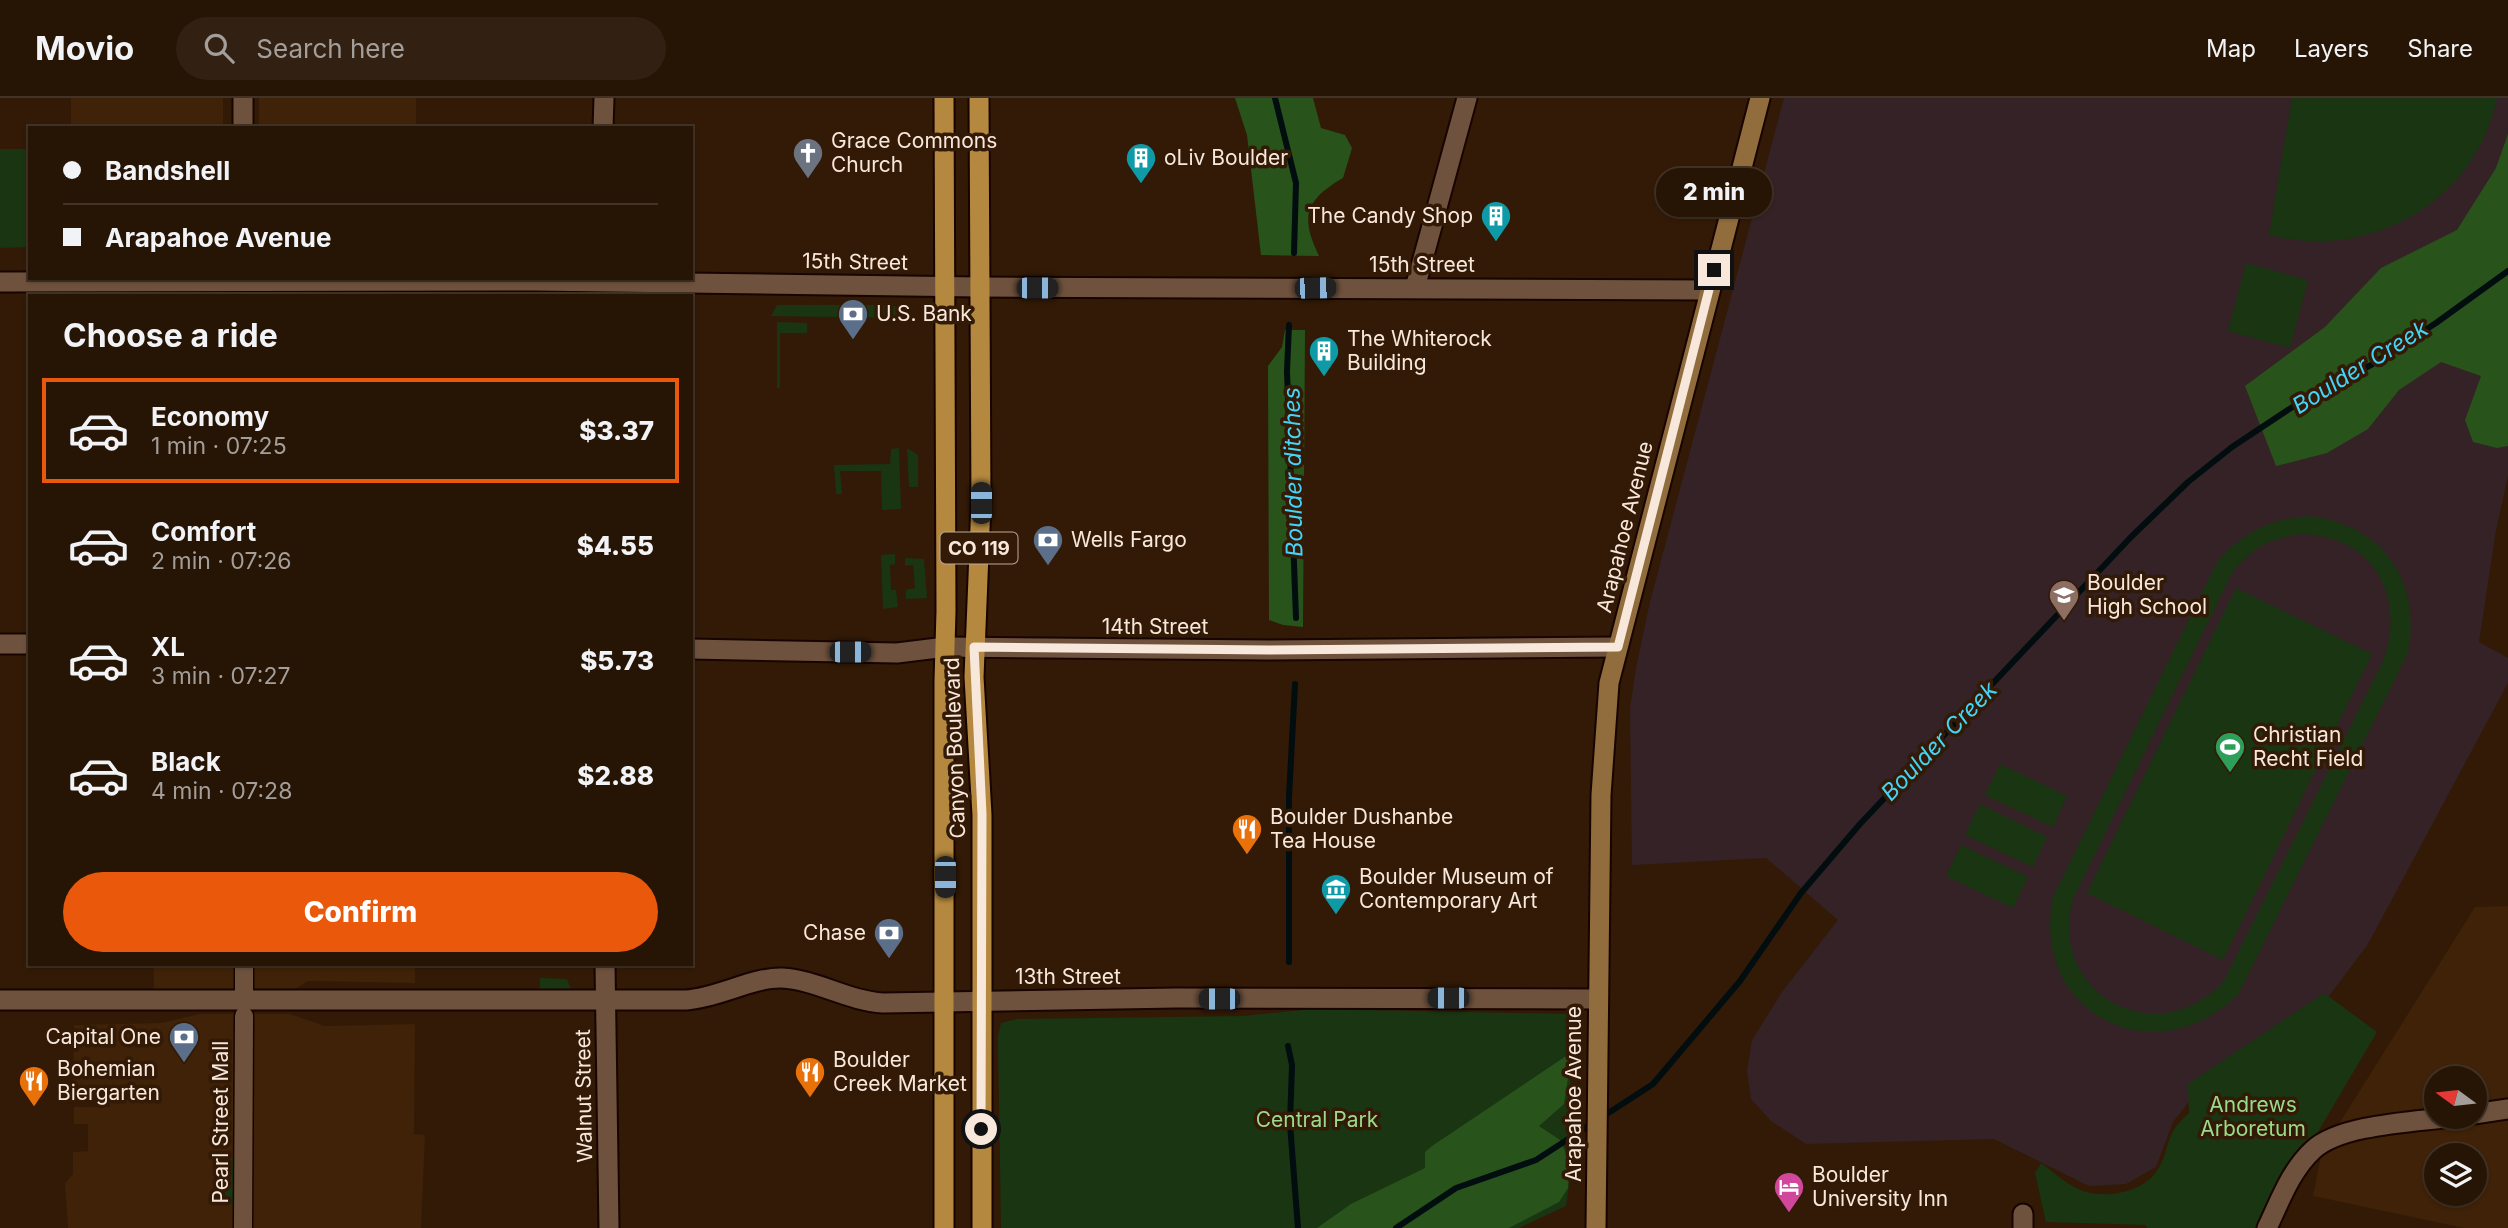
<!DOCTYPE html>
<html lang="en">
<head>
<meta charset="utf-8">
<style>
  body { margin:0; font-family:Inter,sans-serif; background:#322113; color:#f1f3f6; height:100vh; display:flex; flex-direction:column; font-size:26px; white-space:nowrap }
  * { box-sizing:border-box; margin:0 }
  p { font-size:23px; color:#a49e9a }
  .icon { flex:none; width:38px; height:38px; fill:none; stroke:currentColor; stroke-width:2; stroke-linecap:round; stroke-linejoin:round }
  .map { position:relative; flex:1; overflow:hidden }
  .drawer { position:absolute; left:28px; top:196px; width:665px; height:672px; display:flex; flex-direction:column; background:#261404; border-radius:0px; box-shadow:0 2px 5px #0004,0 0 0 2px #423326 }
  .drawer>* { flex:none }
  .banner { position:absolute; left:28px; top:28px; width:665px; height:154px; border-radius:0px; box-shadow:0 2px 5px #0004,0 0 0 2px #423326; display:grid; align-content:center; height:154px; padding:0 35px; background:#261404 }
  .needle { width:46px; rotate:285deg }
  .tools { position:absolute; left:2424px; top:968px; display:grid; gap:14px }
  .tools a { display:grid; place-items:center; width:63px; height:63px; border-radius:50%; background:#261404; box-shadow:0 2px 5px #0004,0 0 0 2px #423326; font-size:35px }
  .end { position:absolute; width:32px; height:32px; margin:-16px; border:9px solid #f8e7db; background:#111; box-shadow:0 0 0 4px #111 }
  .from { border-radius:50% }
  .bubble { position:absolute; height:49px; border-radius:24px; background:#261404; box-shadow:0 2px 5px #0004,0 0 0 2px #423326; font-size:23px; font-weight:800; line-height:49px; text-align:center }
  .car { position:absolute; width:21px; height:42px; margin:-21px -10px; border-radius:9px; box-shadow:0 0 5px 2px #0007; background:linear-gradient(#222 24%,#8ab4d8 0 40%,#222 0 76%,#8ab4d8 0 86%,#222 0) }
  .banner b { display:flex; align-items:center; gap:24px; height:66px; font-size:26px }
  .banner b+b { border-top:2px solid #423326 }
  .banner i { width:18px; height:18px; background:#f1f3f6 }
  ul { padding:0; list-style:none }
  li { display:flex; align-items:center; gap:21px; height:105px; margin:0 14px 10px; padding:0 21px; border:4px solid transparent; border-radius:0px }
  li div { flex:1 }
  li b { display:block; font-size:26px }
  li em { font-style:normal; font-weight:800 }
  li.selected { border-color:#ea580c }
  li>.icon { width:63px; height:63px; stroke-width:1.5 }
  h2 { padding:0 35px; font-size:32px; line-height:84px }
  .cta { display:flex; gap:14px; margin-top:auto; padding:14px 35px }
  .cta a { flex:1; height:80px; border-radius:42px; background:#ea580c; color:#fff; font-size:28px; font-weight:800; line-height:80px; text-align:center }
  header { display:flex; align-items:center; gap:42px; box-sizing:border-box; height:98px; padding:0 35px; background:#261404; border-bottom:2px solid #423326 }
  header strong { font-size:33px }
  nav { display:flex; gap:38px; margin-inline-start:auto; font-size:24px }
  .search { width:490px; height:63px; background:#322113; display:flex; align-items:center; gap:18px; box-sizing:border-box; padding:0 24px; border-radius:38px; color:#a49e9a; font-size:26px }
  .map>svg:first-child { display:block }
  .built { fill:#3f2207; fill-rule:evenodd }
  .education { fill:#352226 }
  .green { fill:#1a3512; fill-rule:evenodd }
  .forest { fill:#28541b }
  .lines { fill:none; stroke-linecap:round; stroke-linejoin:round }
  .stream { stroke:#020d10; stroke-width:6 }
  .pedestrian-casing { stroke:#180400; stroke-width:21 }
  .minor-casing { stroke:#180400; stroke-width:23 }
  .tertiary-casing { stroke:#180400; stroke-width:23 }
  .secondary-casing { stroke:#180400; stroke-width:23 }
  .primary-casing { stroke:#180400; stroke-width:23 }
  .pedestrian { stroke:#6e523d; stroke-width:18 }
  .minor { stroke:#6e523d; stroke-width:19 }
  .tertiary { stroke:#6e523d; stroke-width:19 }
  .secondary { stroke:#916d3d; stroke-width:19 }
  .primary { stroke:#b4883e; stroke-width:19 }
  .route { stroke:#f8e7db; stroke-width:9 }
  .labels { text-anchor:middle; stroke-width:7; stroke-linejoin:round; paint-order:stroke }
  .shield { fill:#321a06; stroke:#bdaa9b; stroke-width:2 }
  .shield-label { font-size:19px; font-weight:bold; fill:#f8e7db }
  .poi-label { font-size:21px; fill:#f8e7db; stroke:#321a06; text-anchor:start }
  .street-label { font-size:21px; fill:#f8e7db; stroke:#321a06 }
  .park-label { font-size:21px; fill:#9adb89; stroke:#321a06 }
  .water-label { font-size:23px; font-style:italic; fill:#43d5f9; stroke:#321a06 }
</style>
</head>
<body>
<header>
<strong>Movio</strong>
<div class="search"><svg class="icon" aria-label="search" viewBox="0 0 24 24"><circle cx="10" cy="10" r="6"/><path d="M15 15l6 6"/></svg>Search here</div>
<nav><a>Map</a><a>Layers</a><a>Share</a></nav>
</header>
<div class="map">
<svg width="2508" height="1130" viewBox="0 0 2508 1130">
  <rect width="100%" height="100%" fill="#321a06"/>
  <!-- built -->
  <path class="built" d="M71,0h152v30h-152z
    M259,0h157v30h-157z
    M2508,808v322h-44l-151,-32 9,-45 153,-244zM2436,980h38v38h-38zM2436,1057h38v39h-38z
    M415,866v19l-107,-2 -19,12 -135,2v-29z
    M199,916h91l35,12 90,-2 -1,110 11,1 -4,93h-353l-3,-45 8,-9v-22l15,-1v-27h-14v-17h36v-17h-37l1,-65 87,-2z"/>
  <!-- education -->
  <path class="education" d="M1784,0h724v378l-12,54 -17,112 29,16v25l-140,261 -54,72 -114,72 -27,34 -17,45 -30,17 -37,2 -95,-47 -188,5 -35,-23 -20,-22 -4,-28 5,-31 30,-48 56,-72 -72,-62 -134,7 -2,-157 6,-40 14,-66z"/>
  <!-- green -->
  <path class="green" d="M2292,0h205c-22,105 -127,163 -228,137z
    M0,51h30v98l-30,1z
    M2246,165l62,17 -18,68 -62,-17z
    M777,207h114l15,5 -2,6 -8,2 -125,-2z
    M777,224l30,1v10h-27v55h-3z
    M899,350l2,61 -19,1 -1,-39h-41l2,23h-6l-2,-29 56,-1 1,-15z
    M907,350l11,7v32h-9z
    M2310,418c73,9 112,65 98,137l-170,342c-84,81 -208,19 -185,-98l163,-333c23,-30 56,-46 94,-48zM2300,436c72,1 106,60 84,125l-160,322c-67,73 -177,13 -151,-82l158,-324c17,-25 39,-37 69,-41z
    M895,456v10l-5,1 1,25h5l2,17 -15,2 -2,-54z
    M905,460l19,1 3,39 -21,1v-9l9,-2 -2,-23 -8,1z
    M2236,490l136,66 -149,306 -136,-67z
    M2000,666l67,32 -14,31 -68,-32z
    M1980,706l67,33 -14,30 -68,-32z
    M1961,747l67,32 -15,31 -67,-32z
    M540,880l27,1 5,13 -32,1z
    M2324,895l53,39 -116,196h-114l-1,-3 -100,-3 -11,-49 6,-10c14,10 28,24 45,29 23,6 56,0 70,-20 16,-23 6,-36 33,-59l-1,-29z
    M1312,911l258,5 1,158 -5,34 -47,22h-518l-3,-192 3,-13 16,-4 225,-3z
    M222,1059h16v49h-17z"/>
  <!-- forest -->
  <path class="forest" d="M1235,0h78l8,30 24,7 7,13 -9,30c-38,22 -43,39 -24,78l-58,-1 -14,-120z
    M2508,36v312l-11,2 -24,-6 -8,-22 16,-44 -40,-14 -42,28 -31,39 -41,24 -51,13 -31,-80 80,-59 56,-59 76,-38 39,-62z
    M1285,232h20l-2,297 -20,-2 -14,-5 -1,-254 14,-19z
    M1572,954l-8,52 -25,22 21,14 9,20 -1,28 -9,14 -50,26h-192l34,-24 74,-36v-16l7,-6z"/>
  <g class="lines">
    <!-- stream -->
    <path class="stream" d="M1275,0l21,85 -2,70
      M1289,227l-2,46 9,247
      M1289,864v-165l6,-113
      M1288,948l4,19 -2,59 8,104
      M1396,1130l60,-40 80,-28 117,-76 87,-103 61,-88 59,-69 271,-287 57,-55 44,-35 71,-47 68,-35 65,-42 72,-52"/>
    <!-- pedestrian casing -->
    <g class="pedestrian-casing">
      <path id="pedestrian" d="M244,866v31
        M243,1130l1,-212"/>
    </g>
    <!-- minor casing -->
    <g class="minor-casing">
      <path id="minor" d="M1415,190l52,-190
        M0,546h30
        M691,551l206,4 49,-6 323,3 349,-3
        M0,902h686c32,-2 67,-23 96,-22 35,2 66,23 101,25l293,-5 421,1
        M2474,1016l34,-5
        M2023,1130v-14
        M2267,1130c13,-27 24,-58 46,-78 29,-27 108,-28 146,-34"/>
    </g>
    <!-- tertiary casing -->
    <g class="tertiary-casing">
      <path id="tertiary" d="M243,30v-30
        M603,30l1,-30
        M0,184l533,-1 445,6 731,3
        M605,866l4,264"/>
    </g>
    <!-- secondary casing -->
    <g class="secondary-casing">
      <path id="secondary" d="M1596,1130l5,-433 8,-112 151,-585"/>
    </g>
    <!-- primary casing -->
    <g class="primary-casing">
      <path id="primary" d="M944,0l2,513 -2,70v547
        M979,0l2,405 -7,174 8,138v413"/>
    </g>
    <!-- pedestrian -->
    <use href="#pedestrian" class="pedestrian"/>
    <!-- minor -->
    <use href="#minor" class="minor"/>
    <!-- tertiary -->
    <use href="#tertiary" class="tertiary"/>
    <!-- secondary -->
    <use href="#secondary" class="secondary"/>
    <!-- primary -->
    <use href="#primary" class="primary"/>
  </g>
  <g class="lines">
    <!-- route -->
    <path class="route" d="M981,1031l1,-315 -8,-167 295,3 349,-3 96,-377"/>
  </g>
  <!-- icons -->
  <defs>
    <g id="church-pin" transform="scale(1.575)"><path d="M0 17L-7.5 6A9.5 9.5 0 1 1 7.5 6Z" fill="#6b7280" stroke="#321a06"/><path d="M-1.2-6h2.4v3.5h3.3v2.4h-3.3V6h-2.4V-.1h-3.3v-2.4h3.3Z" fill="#fff"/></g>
    <g id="building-pin" transform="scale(1.575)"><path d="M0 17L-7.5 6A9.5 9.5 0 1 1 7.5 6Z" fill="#0f9aa8" stroke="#321a06"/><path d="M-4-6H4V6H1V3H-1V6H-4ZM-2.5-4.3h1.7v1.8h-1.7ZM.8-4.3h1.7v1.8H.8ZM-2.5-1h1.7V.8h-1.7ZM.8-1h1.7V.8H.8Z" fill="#fff"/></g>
    <g id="bank-pin" transform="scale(1.575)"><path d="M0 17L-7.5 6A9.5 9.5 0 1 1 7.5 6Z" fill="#5c6f8a" stroke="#321a06"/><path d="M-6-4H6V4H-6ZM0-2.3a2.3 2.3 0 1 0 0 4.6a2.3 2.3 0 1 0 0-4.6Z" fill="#fff"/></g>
    <g id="school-pin" transform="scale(1.575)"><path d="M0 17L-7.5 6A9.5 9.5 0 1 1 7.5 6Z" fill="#8d6e63" stroke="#321a06"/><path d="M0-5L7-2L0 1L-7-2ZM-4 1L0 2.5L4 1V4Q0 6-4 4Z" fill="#fff"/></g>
    <g id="stadium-pin" transform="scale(1.575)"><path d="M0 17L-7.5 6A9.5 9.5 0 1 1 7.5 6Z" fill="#2e9e5b" stroke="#321a06"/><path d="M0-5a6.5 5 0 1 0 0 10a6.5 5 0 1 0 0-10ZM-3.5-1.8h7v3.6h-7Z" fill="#fff"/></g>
    <g id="restaurant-pin" transform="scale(1.575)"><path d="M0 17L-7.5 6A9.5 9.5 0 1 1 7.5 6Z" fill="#e8710a" stroke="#321a06"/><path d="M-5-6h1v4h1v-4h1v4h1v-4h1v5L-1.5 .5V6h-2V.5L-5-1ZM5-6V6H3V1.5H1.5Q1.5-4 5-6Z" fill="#fff"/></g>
    <g id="museum-pin" transform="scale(1.575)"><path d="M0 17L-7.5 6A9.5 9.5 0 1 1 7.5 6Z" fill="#0f9aa8" stroke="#321a06"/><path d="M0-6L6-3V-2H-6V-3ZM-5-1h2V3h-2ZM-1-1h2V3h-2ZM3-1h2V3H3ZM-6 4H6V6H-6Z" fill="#fff"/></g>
    <g id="hotel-pin" transform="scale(1.575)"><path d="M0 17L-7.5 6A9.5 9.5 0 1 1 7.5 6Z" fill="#d1479c" stroke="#321a06"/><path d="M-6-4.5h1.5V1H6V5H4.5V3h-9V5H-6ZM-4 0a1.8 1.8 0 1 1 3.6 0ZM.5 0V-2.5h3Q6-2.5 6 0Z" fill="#fff"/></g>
  </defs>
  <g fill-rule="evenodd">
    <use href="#church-pin" x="808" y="55"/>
    <use href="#building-pin" x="1141" y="60"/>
    <use href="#building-pin" x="1496" y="118"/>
    <use href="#bank-pin" x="853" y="216"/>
    <use href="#building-pin" x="1324" y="253"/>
    <use href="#bank-pin" x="1048" y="442"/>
    <use href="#school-pin" x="2064" y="497"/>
    <use href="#stadium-pin" x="2230" y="649"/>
    <use href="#restaurant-pin" x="1247" y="731"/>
    <use href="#museum-pin" x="1336" y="791"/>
    <use href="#bank-pin" x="889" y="835"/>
    <use href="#bank-pin" x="184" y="939"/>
    <use href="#restaurant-pin" x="810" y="974"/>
    <use href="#restaurant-pin" x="34" y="983"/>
    <use href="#hotel-pin" x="1789" y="1089"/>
  </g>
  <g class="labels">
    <!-- shield labels -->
    <rect class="shield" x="940.5" y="434.5" width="77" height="31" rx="5"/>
    <g class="shield-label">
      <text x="979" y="457">CO 119</text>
    </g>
    <!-- poi labels -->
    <g class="poi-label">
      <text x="831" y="50">Grace Commons<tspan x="831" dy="24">Church</tspan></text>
      <text x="1164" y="67">oLiv Boulder</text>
      <text x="1473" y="125" text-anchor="end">The Candy Shop</text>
      <text x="876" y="223">U.S. Bank</text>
      <text x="1347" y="248">The Whiterock<tspan x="1347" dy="24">Building</tspan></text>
      <text x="1071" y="449">Wells Fargo</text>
      <text x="2087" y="492">Boulder<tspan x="2087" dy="24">High School</tspan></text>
      <text x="2253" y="644">Christian<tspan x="2253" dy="24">Recht Field</tspan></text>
      <text x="1270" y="726">Boulder Dushanbe<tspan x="1270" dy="24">Tea House</tspan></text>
      <text x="1359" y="786">Boulder Museum of<tspan x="1359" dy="24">Contemporary Art</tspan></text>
      <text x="866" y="842" text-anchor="end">Chase</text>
      <text x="161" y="946" text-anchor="end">Capital One</text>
      <text x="833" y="969">Boulder<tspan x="833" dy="24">Creek Market</tspan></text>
      <text x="57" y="978">Bohemian<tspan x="57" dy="24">Biergarten</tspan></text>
      <text x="1812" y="1084">Boulder<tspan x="1812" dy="24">University Inn</tspan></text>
    </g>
    <!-- street labels -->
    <g class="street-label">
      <text transform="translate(855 164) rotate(1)" y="7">15th Street</text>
      <text x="1422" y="174">15th Street</text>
      <text transform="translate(1625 429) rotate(-76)" y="7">Arapahoe Avenue</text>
      <text x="1155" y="536">14th Street</text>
      <text transform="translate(955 650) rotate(-92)" y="7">Canyon Boulevard</text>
      <text x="1068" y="886">13th Street</text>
      <text transform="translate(1574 996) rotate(-90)" y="7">Arapahoe Avenue</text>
      <text transform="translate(584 998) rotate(-91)" y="7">Walnut Street</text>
      <text transform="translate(221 1024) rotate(-90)" y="7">Pearl Street Mall</text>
    </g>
    <!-- park labels -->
    <g class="park-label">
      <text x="2253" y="1014">Andrews<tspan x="2253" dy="24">Arboretum</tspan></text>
      <text x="1317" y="1029">Central Park</text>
    </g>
    <!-- water labels -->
    <g class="water-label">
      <text transform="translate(2360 269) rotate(-32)" y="8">Boulder Creek</text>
      <text transform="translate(1293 374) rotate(-91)" y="8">Boulder ditches</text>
      <text transform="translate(1939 643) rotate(-46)" y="8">Boulder Creek</text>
    </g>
  </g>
</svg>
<div class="tools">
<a><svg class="needle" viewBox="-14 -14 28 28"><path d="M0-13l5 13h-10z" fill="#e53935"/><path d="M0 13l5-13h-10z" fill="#a49e9a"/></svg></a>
<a><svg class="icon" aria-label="layers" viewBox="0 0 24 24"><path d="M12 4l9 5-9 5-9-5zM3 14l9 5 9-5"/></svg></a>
</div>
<i class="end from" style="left:981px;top:1031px"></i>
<i class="end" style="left:1714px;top:172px"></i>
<div class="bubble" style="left:1656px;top:70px;width:116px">2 min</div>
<i class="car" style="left:1037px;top:190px;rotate:90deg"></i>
<i class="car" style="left:1315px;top:190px;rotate:89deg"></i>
<i class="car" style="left:981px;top:405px;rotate:0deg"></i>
<i class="car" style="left:850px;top:554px;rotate:90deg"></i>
<i class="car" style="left:945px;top:779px;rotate:180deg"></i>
<i class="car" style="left:1448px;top:900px;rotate:270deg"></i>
<i class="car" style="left:1219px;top:901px;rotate:270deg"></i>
<div class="banner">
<b><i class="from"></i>Bandshell</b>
<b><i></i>Arapahoe Avenue</b>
</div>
<section class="drawer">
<h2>Choose a ride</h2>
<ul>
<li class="selected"><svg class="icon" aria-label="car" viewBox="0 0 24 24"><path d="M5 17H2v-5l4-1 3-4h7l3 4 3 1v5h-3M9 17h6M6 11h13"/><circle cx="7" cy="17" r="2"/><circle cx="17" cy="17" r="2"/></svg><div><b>Economy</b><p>1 min · 07:25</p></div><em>$3.37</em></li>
<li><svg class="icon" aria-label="car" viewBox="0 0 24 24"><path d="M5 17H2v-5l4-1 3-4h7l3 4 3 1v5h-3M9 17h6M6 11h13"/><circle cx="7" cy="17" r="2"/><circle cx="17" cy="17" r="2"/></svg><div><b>Comfort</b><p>2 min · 07:26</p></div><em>$4.55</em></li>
<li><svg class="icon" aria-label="car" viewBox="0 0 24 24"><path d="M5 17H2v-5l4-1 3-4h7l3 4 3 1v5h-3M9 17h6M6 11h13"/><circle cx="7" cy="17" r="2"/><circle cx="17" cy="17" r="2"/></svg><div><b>XL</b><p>3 min · 07:27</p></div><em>$5.73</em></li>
<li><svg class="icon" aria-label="car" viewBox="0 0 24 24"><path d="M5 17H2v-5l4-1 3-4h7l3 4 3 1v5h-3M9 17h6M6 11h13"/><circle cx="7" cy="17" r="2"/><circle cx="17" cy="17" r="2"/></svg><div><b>Black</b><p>4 min · 07:28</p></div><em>$2.88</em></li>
</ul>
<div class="cta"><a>Confirm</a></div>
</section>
</div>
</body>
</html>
